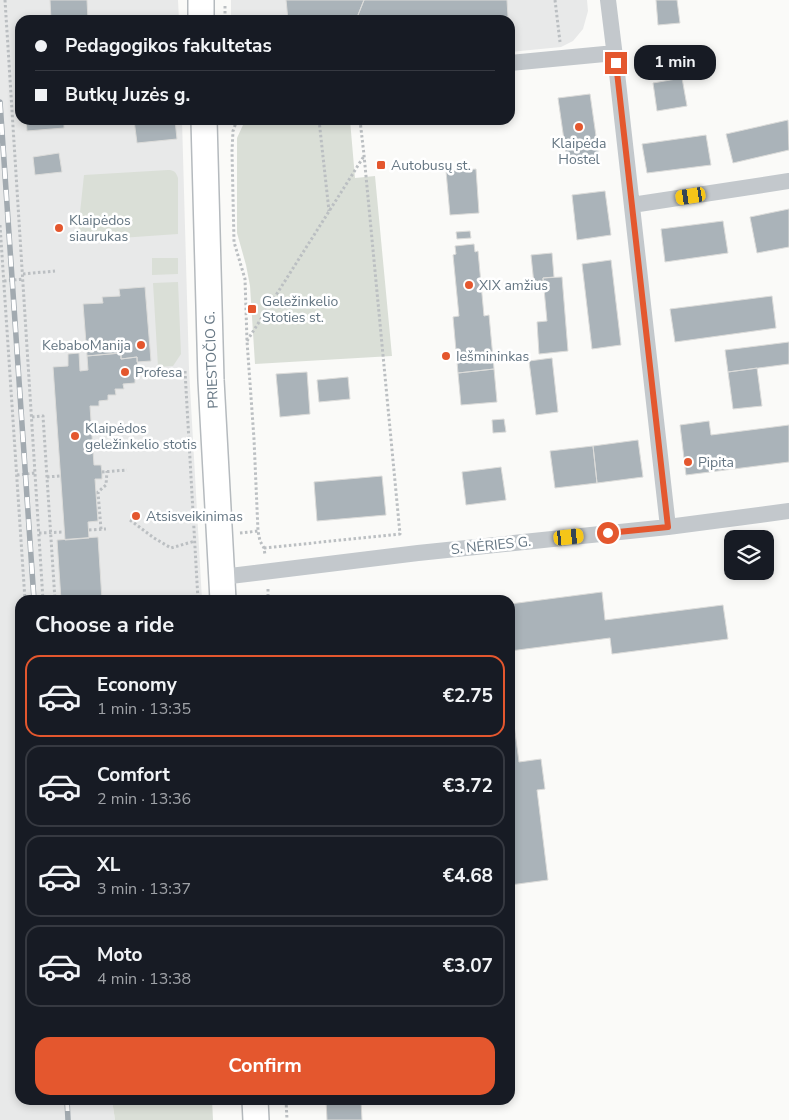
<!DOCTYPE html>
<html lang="en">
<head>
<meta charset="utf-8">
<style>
  body { margin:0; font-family:"Nunito Sans",sans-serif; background:#20242c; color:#f1f3f6; height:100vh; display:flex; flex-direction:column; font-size:19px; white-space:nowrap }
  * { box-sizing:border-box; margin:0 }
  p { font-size:16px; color:#9ea1a6 }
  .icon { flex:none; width:28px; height:28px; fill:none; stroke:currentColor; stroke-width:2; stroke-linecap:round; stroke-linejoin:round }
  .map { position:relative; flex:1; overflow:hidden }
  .sheet { position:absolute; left:15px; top:595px; width:500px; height:510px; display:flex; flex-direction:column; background:#171b24; border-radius:15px; box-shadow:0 2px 8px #0003 }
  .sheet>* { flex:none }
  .hud { position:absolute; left:15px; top:15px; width:500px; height:110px; border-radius:15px; box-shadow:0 2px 8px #0003; display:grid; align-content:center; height:110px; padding:0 20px; background:#171b24 }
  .controls { position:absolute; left:724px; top:530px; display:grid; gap:10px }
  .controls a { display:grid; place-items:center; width:50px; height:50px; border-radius:10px; background:#171b24; box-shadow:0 2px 8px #0003; font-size:25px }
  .end { position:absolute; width:22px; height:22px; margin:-11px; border:6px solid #e4572e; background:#fff; box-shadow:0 0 0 2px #fff }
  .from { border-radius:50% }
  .bubble { position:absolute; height:35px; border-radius:15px; background:#171b24; box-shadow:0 2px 8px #0003; font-size:16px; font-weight:700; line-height:35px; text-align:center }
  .car { position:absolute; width:15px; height:30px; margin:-15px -8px; border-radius:6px; box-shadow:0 0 4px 1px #0007; background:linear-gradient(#f5c518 24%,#345 0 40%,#f5c518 0 76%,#345 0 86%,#f5c518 0) }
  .hud b { display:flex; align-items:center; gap:18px; height:48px; font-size:19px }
  .hud b+b { border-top:1px solid #363941 }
  .hud i { width:12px; height:12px; background:#f1f3f6 }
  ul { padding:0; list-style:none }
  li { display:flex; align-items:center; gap:15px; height:82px; margin:0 10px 8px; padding:0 10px; border:2px solid #363941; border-radius:15px }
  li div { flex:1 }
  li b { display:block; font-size:19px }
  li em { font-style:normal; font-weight:700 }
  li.current { border-color:#e4572e }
  li>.icon { width:45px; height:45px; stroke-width:1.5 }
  h2 { padding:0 20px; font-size:22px; line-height:60px }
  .cta { display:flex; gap:10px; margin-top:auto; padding:10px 20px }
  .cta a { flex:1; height:58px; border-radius:15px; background:#e4572e; color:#fff; font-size:20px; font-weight:700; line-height:58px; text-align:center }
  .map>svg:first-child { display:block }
  .built { fill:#e8e9e9 }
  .green { fill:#dadfd7 }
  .building { fill:#aab3b9; stroke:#dcdcda }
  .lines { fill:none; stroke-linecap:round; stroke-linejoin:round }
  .primary-casing { stroke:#b5babe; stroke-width:28 }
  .path { stroke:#bbbfc2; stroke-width:3; stroke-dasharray:2.5 2.5; stroke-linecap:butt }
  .minor { stroke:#c3c8cc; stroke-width:16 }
  .primary { stroke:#fff; stroke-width:25 }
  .rail-casing { stroke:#a2aab0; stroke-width:5.5 }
  .rail { stroke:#fff; stroke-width:4; stroke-dasharray:11; stroke-linecap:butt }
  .route { stroke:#e4572e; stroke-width:6 }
  .poi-dot { fill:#e4572e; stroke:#fff; stroke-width:2 }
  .labels { text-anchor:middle; stroke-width:5; stroke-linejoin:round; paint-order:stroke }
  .poi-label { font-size:14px; fill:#657683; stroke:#fff; text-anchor:start }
  .street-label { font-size:14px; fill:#657683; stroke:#fff }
</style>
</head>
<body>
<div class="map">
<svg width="789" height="1120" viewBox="0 0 789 1120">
  <rect width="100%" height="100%" fill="#fafaf8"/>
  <!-- built -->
  <path class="built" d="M0,0h178l1,20h-159v100h162l7,249 13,231h-182v500h92l3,20h-115z
    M231,0h356l1,11 -5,18 -10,12 -12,6 -51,5v-32h-279z"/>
  <!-- green -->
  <path class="green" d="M248,120h102l5,58 20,-2 17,180 -137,8 -5,-78 -4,-21 -9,-32v-95l6,-13z
    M168,170c6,0 8,2 10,8v56l-101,7 7,-66z
    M152,258h26v16l-26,1z
    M178,282l3,72 -8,12 -15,1 -5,-84z
    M112,1100h100l1,20h-98z"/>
  <!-- building -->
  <path class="building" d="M50,0h37l1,20h-37z
    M286,0h78l-8,20h-68z
    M364,0h143l1,17 -27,3h-125z
    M656,0h21l3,23 -22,2z
    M682,78l5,28 -30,5 -4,-28z
    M590,94l9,63 -32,4 -9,-63z
    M26,120h38v8l-37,3z
    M134,120h41l2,19 -40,4z
    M788,120l1,30 -56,13 -7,-29z
    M706,135l5,30 -64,8 -5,-29z
    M59,153l3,19 -27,3 -2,-18z
    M476,169l3,44 -29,2 -4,-44z
    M605,191l6,44 -34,5 -5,-45z
    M789,209v38l-32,6 -7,-36z
    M723,221l5,32 -63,9 -4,-33z
    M470,231l1,7 -14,1 -1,-7z
    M474,244l1,8 3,-1 6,65 5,-1 5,54 -36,4 -5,-56 6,-1 -6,-61 3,-1 -1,-8z
    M552,253l2,24 -11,1v5l-9,1 -3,-29z
    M611,260l10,85 -29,4 -10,-85z
    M562,277l6,74 -29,3 -2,-32 10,-1 -4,-43z
    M145,287l6,74 -14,1v-5l-16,2v-6l-34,3 -4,-52 20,-1 -1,-6 18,-1 -1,-7z
    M772,296l4,32 -101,14 -5,-33z
    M789,342v22l-61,8 -3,-22z
    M79,353l1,18 8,-1 -1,-14 34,-3v6l16,-2 1,13h-3v13l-12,1 1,5h-9l1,6h-8v5l-9,1v5h-9l4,59h7l1,7v7h-7l3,42 -10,1 1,16 -24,2 -12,-173 15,-1v-12z
    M552,358l6,54 -22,3 -7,-54z
    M757,368l5,38 -29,3 -5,-37z
    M494,369l3,33 -36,3 -3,-32z
    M307,372l3,42 -30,3 -4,-43z
    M348,377l2,22 -31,3 -2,-22z
    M504,419l2,13 -13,1 -1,-13z
    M709,421l2,14 78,-10v37l-103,13 -6,-50z
    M638,440l5,37 -46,6 -4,-37z
    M593,446l4,37 -42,5 -5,-37z
    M501,467l5,33 -40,5 -4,-33z
    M382,476l4,39 -69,6 -3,-39z
    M98,537l4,63h-41l-4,-60z
    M602,592l3,28 118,-15 5,34 -116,15 -2,-16 -100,13v-47z
    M510,695l9,67 22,-3 4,30 -8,1 11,90 -38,5z
    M326,1100h35l1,20h-35z"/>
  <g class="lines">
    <!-- primary casing -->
    <g class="primary-casing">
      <path id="primary" d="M201,0v20
        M204,120l7,260 12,220
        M255,1100l1,20"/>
    </g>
    <!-- path -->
    <path class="path" d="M5,0l38,600
      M555,0l5,42
      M225,6v14
      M237,120l-4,11 -1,20 2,91 11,37 2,62 7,98 4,92 2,10 4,7 1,7
      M319,120l10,91
      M0,225l25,375
      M23,274l32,-3
      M4,281l19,-2
      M247,341l117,-185
      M185,371l13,229
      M32,417l11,-1 12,184
      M102,472l25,-2
      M17,475l18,-2
      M47,477l13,-1
      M130,520l24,18 17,10 24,-7
      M101,529l-3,-37 8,-7 1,-14
      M89,530l17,-1
      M39,533l25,-1
      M240,533l18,-2
      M264,548l136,-14 -36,-379 -4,-35
      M268,589v11
      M286,1100l1,20"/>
    <!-- minor -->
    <path class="minor" d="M608,0l9,73 51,454
      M510,63l105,-10
      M632,205l157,-24
      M222,577l196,-24 250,-26 121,-16"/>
    <!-- primary -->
    <use href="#primary" class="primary"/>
    <!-- rail casing -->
    <g class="rail-casing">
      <path id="rail" d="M0,102l34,498
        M67,1100l1,20"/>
    </g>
    <!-- rail -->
    <use href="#rail" class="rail"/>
  </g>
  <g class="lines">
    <!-- route -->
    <path class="route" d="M608,533l60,-6 -52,-464"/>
  </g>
  <!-- markers -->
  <g class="poi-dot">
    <circle cx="579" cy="127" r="5"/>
    <rect x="376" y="160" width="10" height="10" rx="2.5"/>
    <circle cx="59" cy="228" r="5"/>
    <circle cx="469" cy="285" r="5"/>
    <rect x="247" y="304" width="10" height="10" rx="2.5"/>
    <circle cx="141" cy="345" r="5"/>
    <circle cx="446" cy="356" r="5"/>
    <circle cx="125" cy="372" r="5"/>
    <circle cx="75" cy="436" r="5"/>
    <circle cx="688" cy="462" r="5"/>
    <circle cx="136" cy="516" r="5"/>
  </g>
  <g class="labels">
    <!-- poi labels -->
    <g class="poi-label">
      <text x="579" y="148" text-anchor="middle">Klaipėda<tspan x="579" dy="16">Hostel</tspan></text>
      <text x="391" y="170">Autobusų st.</text>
      <text x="69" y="225">Klaipėdos<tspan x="69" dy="16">siaurukas</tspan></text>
      <text x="479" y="290">XIX amžius</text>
      <text x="262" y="306">Geležinkelio<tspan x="262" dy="16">Stoties st.</tspan></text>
      <text x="131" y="350" text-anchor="end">KebaboManija</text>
      <text x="456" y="361">Iešmininkas</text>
      <text x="135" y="377">Profesa</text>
      <text x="85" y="433">Klaipėdos<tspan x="85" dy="16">geležinkelio stotis</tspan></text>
      <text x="698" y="467">Pipita</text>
      <text x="146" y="521">Atsisveikinimas</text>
    </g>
    <!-- street labels -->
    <g class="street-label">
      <text transform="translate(211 360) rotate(-92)" y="5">PRIESTOČIO G.</text>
      <text transform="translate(491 545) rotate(-6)" y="5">S. NĖRIES G.</text>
    </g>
  </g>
</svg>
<div class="controls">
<a><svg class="icon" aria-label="layers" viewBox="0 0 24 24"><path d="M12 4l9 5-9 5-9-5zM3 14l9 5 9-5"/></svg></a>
</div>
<i class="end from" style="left:608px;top:533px"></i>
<i class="end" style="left:616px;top:63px"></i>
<div class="bubble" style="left:634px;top:45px;width:82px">1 min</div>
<i class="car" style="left:691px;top:196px;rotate:261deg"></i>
<i class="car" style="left:569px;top:537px;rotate:84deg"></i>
<div class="hud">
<b><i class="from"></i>Pedagogikos fakultetas</b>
<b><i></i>Butkų Juzės g.</b>
</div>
<section class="sheet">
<h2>Choose a ride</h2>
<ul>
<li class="current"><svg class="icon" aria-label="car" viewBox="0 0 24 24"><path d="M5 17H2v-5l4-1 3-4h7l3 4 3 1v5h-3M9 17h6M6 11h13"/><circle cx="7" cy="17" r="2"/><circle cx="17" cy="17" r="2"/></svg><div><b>Economy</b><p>1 min · 13:35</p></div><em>€2.75</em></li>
<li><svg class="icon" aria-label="car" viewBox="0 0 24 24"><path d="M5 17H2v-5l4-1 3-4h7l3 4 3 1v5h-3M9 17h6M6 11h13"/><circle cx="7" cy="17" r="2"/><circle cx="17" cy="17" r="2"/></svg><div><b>Comfort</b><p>2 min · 13:36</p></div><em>€3.72</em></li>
<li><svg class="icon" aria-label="car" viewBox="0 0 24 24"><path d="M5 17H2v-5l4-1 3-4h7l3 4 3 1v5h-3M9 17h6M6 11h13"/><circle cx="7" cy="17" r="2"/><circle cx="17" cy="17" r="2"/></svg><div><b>XL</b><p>3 min · 13:37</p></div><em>€4.68</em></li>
<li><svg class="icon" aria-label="car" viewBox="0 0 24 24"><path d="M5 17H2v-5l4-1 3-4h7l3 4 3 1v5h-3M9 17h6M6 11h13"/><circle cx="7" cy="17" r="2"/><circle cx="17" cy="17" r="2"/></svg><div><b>Moto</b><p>4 min · 13:38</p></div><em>€3.07</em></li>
</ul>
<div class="cta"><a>Confirm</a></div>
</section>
</div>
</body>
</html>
